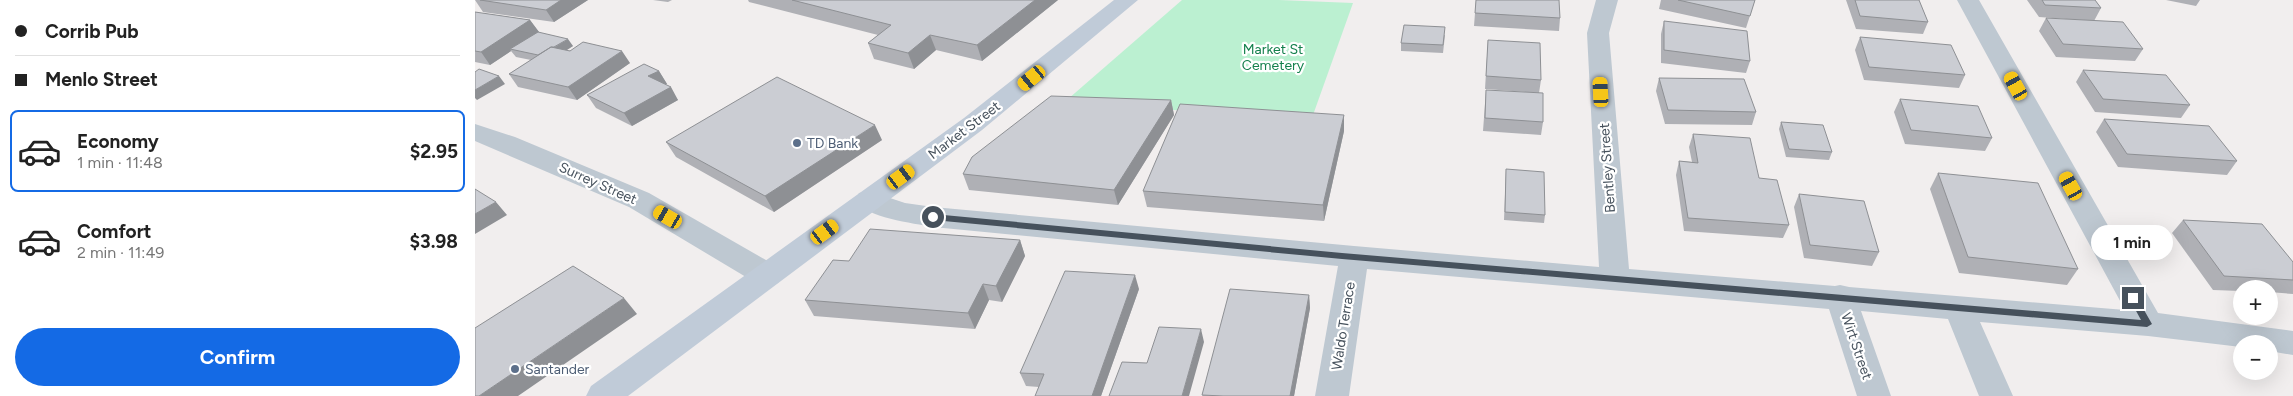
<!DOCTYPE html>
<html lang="en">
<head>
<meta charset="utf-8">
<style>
  body { margin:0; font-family:Figtree,sans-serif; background:#f2f2f2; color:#222; height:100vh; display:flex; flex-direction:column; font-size:19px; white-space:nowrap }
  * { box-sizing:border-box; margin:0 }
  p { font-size:16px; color:#767676 }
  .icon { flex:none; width:28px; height:28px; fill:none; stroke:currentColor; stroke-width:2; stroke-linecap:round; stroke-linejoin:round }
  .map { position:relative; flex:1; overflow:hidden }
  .panel { display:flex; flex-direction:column; background:#fff; width:475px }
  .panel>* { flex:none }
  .banner { display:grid; align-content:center; height:110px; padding:0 15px; background:#fff }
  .controls { position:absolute; left:1758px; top:280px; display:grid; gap:10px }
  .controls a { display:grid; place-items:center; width:45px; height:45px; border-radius:50%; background:#fff; box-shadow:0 5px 20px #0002; font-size:25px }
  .end { position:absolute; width:22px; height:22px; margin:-11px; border:6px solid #46515c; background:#fff; box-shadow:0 0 0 2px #fff }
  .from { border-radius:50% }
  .bubble { position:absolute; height:35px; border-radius:18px; background:#fff; box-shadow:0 5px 20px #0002; font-size:16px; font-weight:700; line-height:35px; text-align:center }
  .car { position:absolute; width:15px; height:30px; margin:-15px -8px; border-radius:6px; box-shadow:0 0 4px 1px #0007; background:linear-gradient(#f5c518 24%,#345 0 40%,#f5c518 0 76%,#345 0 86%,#f5c518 0) }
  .banner b { display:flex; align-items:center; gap:18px; height:48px; font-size:19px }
  .banner b+b { border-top:1px solid #e0e0e0 }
  .banner i { width:12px; height:12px; background:#222 }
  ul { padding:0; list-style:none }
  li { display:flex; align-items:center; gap:15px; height:82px; margin:0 10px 8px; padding:0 5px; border:2px solid transparent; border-radius:8px }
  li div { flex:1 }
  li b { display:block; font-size:19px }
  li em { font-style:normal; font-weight:700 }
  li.selected { border-color:#146ae5 }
  li>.icon { width:45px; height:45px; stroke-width:1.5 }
  .action { display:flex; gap:10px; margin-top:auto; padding:10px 15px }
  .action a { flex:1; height:58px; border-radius:30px; background:#146ae5; color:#fff; font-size:20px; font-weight:700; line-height:58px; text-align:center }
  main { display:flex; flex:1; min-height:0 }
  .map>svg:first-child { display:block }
  .green { fill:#bbf0d1 }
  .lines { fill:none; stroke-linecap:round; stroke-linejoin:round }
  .minor { fill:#bec8d1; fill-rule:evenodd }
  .secondary { fill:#c0cbd8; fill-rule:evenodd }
  .wall { fill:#afb0b5 }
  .shaded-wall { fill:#8e9094 }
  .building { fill:#cbcdd3; stroke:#8e9094 }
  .route { fill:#46515c }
  .service-dot { fill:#5c6f8a; stroke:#fff; stroke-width:2 }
  .labels { text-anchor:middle; stroke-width:4.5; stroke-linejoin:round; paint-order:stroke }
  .park-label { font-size:14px; fill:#14804d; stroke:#fff }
  .street-label { font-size:14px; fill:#46515c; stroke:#fff }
  .service-label { font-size:14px; fill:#4e5e75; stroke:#fff; text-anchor:start }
</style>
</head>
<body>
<main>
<section class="panel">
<div class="banner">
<b><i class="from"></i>Corrib Pub</b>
<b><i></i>Menlo Street</b>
</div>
<ul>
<li class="selected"><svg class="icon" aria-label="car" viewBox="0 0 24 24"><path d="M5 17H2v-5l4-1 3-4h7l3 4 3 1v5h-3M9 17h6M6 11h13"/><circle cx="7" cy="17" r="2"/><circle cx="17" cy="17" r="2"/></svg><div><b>Economy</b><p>1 min · 11:48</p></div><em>$2.95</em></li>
<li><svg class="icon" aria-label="car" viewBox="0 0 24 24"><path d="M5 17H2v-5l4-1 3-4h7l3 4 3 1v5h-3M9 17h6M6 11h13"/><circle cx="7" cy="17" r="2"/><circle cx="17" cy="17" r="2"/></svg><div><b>Comfort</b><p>2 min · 11:49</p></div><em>$3.98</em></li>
</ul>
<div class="action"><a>Confirm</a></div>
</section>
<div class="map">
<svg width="1818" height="396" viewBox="0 0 1818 396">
  <rect width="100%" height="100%" fill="#f1eeee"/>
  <!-- green -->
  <path class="green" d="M707,0h97l74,3 -40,112 -253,-9z"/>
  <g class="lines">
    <!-- minor -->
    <path class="minor" d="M1121,0h22l-9,33 20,236 206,17 5,-1 9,2 276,23 -168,-310h22l179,313 135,18v24l-24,-4v-7h-28v3l-93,-11 -168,-14 33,74h-34l-31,-77 -87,-8 30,85h-34l-28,-87 -462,-40 -18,127h-34l23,-130 -405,-39c-20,-4 -67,-9 -78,-27l4,-7 10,-2 36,12 28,4 421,39 245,21 -12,-234z
      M0,124l40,13 134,56 129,74 4,8 -4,8 -11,3 -11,-3 -127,-76 -154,-66z"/>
    <!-- secondary -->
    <path class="secondary" d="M639,0h24l-156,130 -354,266h-42l5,-10 373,-268z"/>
  </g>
  <!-- wall -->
  <path class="wall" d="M0,0h113l-34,22 -71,-10z
    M178,0h19l-4,2z
    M273,0h310l-76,61 -46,-11 -22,19 -40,-10 -6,-16 10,-8 -129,-33z
    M1001,0l84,18 -1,13 -85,-5z
    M1186,0h94l-9,28 -87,-19z
    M1371,0h73l9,22 -5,12 -67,-5z
    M1552,0h68l6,8 -7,13 -55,-4z
    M1691,0h34l-4,6z
    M0,12l55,8 9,12 34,14 -6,4 63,13 -53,37 -59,-13 -9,-13 22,-14 -15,-3 -5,-6 -21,14 -15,-3z
    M1571,18l97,31 -8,12 -79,-4 -17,-26z
    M1189,21l86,40 -4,12 -85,-10v-29z
    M970,35l-2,18 -42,-2v-8z
    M1385,37l105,38 -6,13 -95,-8 -9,-30z
    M1013,40l53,40 -2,13 -54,-4z
    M1608,70l107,35 -9,13 -86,-6 -19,-30z
    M184,71l8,13h-2l13,16 -46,26 -36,-18 -9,-13z
    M1184,78l97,34 -4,13 -87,-1 -9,-33z
    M1011,90l57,32 -2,13 -58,-4z
    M1425,99l92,39 -7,13 -80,-7 -11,-32z
    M696,100l3,15 -56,90 -149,-15 -6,-16z
    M869,115v16l-20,90 -177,-14 -4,-16z
    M1629,119l133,42 -10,14 -109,-8 -22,-35z
    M1306,122l51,30 -3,8 -43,-3 -7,-28z
    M1218,134l66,44 30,47 -6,13 -99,-7 -8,-56 3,-14 13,1 -3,-15z
    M407,140l-108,72 -98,-55 -10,-15z
    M1031,169l39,46 -1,8 -40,-3z
    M1463,173l140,96 -11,16 -108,-12 -29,-84z
    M1324,194l80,58 -7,14 -68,-8 -10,-51z
    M1708,220l110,42v32l-24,-2v-3h-28v2l-28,-1 -41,-57z
    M545,240l5,16 -23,46 -13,-2 -14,29 -161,-13 -9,-16 44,-39z
    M664,289l-38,107h-66l4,-9 -13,-1 -6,-13z
    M834,295l1,13 -16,88h-91l-1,-1z"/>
  <!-- shaded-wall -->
  <path class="shaded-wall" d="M86,0h27l-34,22 -8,-12z
    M560,0h23l-76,61 -5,-16z
    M55,20l9,12 -29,17 1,2 -21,14 -9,-13z
    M455,35l6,15 -22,19 -6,-16z
    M93,39l5,7 -27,17 -5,-7z
    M147,51l8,12 -53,37 -9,-13z
    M184,71l8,13 -11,5 -8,-13z
    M24,76l6,8 -28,16 -2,-2v-8z
    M196,87l7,13 -46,26 -8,-13z
    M696,100l3,15 -56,90 -4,-15z
    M869,115v16l-20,90 -1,-16z
    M400,125l7,15 -108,72 -9,-16z
    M21,202l11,13 -32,19v-20z
    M545,240l5,16 -23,46 -6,-16z
    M660,275l4,14 -38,107h-9z
    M508,284l6,16 -14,29 -7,-16z
    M834,295l1,13 -16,88h-4z
    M149,298l13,16 -119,82h-39z
    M726,329l3,13 -15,54h-7z"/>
  <!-- building -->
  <path class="building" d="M5,0h81l-15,10z
    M317,0h243l-58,45 -47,-10 -22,18 -40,-10 23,-18z
    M1001,0h83l1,18 -85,-5z
    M1203,0h77l-5,16z
    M1380,0h64l9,22 -68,-6z
    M1567,0h53l6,8 -56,-3z
    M0,12l55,8 -49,32 -6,-1z
    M1571,18l77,4 20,27 -80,-5z
    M1189,21l83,10 3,30 -86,-11z
    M929,25l41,2 -2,18 -42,-2z
    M63,32l30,7 -14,8h-3l-13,8 -28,-6z
    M1385,37l91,8 14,30 -96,-8z
    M1013,40l52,3 1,37 -55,-4z
    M108,42l39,9 -54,36 -59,-13 42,-27 19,4z
    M169,64l15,7 -11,5 23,11 -47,26 -37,-18z
    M4,69l20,7 -24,14v-18z
    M1608,70l83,5 24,30 -87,-6z
    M302,77l98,48 -110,71 -99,-54z
    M1184,78l85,1 12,33 -88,-2z
    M1011,90l57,3v29l-58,-4z
    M576,96l120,4 -57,90 -151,-16 9,-17z
    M1425,99l78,7 14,32 -81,-8z
    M705,104l164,11 -21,90 -180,-14z
    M1629,119l105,7 28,35 -110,-7z
    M1306,122l42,3 9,27 -43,-3z
    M1218,134l57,4 9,40 18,2 12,45 -101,-7 -9,-57 19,2z
    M1031,169l38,3 1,43 -40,-3z
    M1463,173l100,10 40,86 -110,-12z
    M0,189l21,13 -21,12z
    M1324,194l65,7 15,51 -69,-7z
    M1708,220l79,4 31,38v18l-69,-4z
    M395,229l150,11 -24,46 -13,-2 -15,29 -163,-13 28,-40 16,1z
    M98,266l51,32 -145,98h-4v-68z
    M590,271l70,4 -43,121h-57l9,-22 -24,-1z
    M755,289l79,6 -19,101h-67l-21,-1z
    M684,327l42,2 -19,67h-73l13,-34 25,1z"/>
  <!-- route -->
  <path class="route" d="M458,214l409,39 799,67 -12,-22 4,-3 3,1 16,28 -5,3 -805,-68 -409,-39 -4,-3z"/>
  <!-- markers -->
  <g class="service-dot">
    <circle cx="322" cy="143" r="5"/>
    <circle cx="40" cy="369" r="5"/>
  </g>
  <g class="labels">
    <!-- park labels -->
    <g class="park-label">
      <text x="798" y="54">Market St<tspan x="798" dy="16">Cemetery</tspan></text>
    </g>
    <!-- street labels -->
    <g class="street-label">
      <text transform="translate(489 130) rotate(-37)" y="5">Market Street</text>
      <text transform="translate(1132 168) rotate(-94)" y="5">Bentley Street</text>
      <text transform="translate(123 183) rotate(24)" y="5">Surrey Street</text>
      <text transform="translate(868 326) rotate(-81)" y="5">Waldo Terrace</text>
      <text transform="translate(1382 346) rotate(71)" y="5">Wirt Street</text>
    </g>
    <!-- service labels -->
    <g class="service-label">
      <text x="332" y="148">TD Bank</text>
      <text x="50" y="374">Santander</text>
    </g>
  </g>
</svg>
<div class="controls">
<a>+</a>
<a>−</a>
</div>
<i class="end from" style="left:458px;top:217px"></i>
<i class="end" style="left:1658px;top:298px"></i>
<div class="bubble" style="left:1616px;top:225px;width:82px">1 min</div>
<i class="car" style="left:557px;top:78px;rotate:231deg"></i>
<i class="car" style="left:1541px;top:86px;rotate:331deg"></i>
<i class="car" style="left:1126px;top:92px;rotate:357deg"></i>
<i class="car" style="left:426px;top:177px;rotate:54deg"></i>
<i class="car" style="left:1596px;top:186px;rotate:331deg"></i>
<i class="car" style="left:193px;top:217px;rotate:300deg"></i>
<i class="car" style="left:350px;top:232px;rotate:54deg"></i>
</div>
</main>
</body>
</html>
